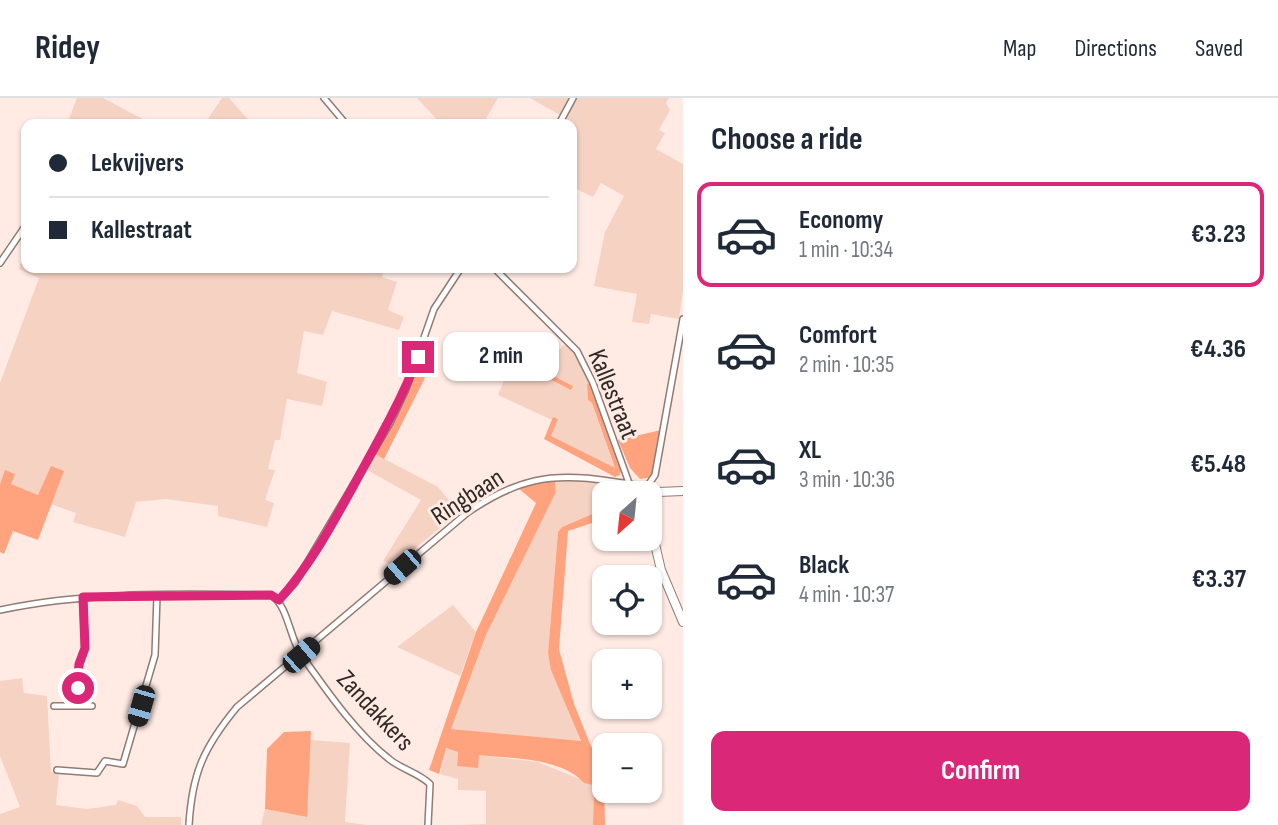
<!DOCTYPE html>
<html lang="en">
<head>
<meta charset="utf-8">
<style>
  body { margin:0; font-family:"Sofia Sans Condensed",sans-serif; background:#f2f2f3; color:#1f2937; height:100vh; display:flex; flex-direction:column; font-size:26px; white-space:nowrap }
  * { box-sizing:border-box; margin:0 }
  p { font-size:23px; color:#747a83 }
  .icon { flex:none; width:38px; height:38px; fill:none; stroke:currentColor; stroke-width:2; stroke-linecap:round; stroke-linejoin:round }
  .map { position:relative; flex:1; overflow:hidden }
  .side { display:flex; flex-direction:column; background:#fff; width:595px }
  .side>* { flex:none }
  .hud { position:absolute; left:21px; top:21px; width:556px; height:154px; border-radius:14px; box-shadow:0 2px 5px #0004; display:grid; align-content:center; height:154px; padding:0 28px; background:#fff }
  .needle { width:46px; rotate:207deg }
  .fabs { position:absolute; left:592px; top:383px; display:grid; gap:14px }
  .fabs a { display:grid; place-items:center; width:70px; height:70px; border-radius:14px; background:#fff; box-shadow:0 2px 5px #0004; font-size:35px }
  .end { position:absolute; width:32px; height:32px; margin:-16px; border:9px solid #db2777; background:#fff; box-shadow:0 0 0 4px #fff }
  .from { border-radius:50% }
  .bubble { position:absolute; height:49px; border-radius:14px; background:#fff; box-shadow:0 2px 5px #0004; font-size:23px; font-weight:700; line-height:49px; text-align:center }
  .car { position:absolute; width:21px; height:42px; margin:-21px -10px; border-radius:9px; box-shadow:0 0 5px 2px #0007; background:linear-gradient(#222 24%,#8ab4d8 0 40%,#222 0 76%,#8ab4d8 0 86%,#222 0) }
  .hud b { display:flex; align-items:center; gap:24px; height:66px; font-size:26px }
  .hud b+b { border-top:2px solid #e0e1e3 }
  .hud i { width:18px; height:18px; background:#1f2937 }
  ul { padding:0; list-style:none }
  li { display:flex; align-items:center; gap:21px; height:105px; margin:0 14px 10px; padding:0 14px; border:4px solid transparent; border-radius:14px }
  li div { flex:1 }
  li b { display:block; font-size:26px }
  li em { font-style:normal; font-weight:700 }
  li.selected { border-color:#db2777 }
  li>.icon { width:63px; height:63px; stroke-width:1.5 }
  h2 { padding:0 28px; font-size:32px; line-height:84px }
  .cta { display:flex; gap:14px; margin-top:auto; padding:14px 28px }
  .cta a { flex:1; height:80px; border-radius:14px; background:#db2777; color:#fff; font-size:28px; font-weight:700; line-height:80px; text-align:center }
  header { display:flex; align-items:center; gap:42px; box-sizing:border-box; height:98px; padding:0 35px; background:#fff; border-bottom:2px solid #e0e1e3 }
  header strong { font-size:33px }
  nav { display:flex; gap:38px; margin-inline-start:auto; font-size:24px }
  main { display:flex; flex:1; min-height:0 }
  .map>svg:first-child { display:block }
  .green { fill:#f6d2c3 }
  .forest { fill:#ffa37f }
  .lines { fill:none; stroke-linecap:round; stroke-linejoin:round }
  .street-casing { stroke:#917b73; stroke-width:8 }
  .secondary-casing { stroke:#917b73; stroke-width:10 }
  .street { stroke:#fff; stroke-width:5 }
  .secondary { stroke:#fff; stroke-width:8 }
  .route { stroke:#db2777; stroke-width:9 }
  .labels { text-anchor:middle; stroke-width:6; stroke-linejoin:round; paint-order:stroke }
  .street-label { font-size:26px; fill:#312925; stroke:#ffebe4 }
</style>
</head>
<body>
<header>
<strong>Ridey</strong>
<nav><a>Map</a><a>Directions</a><a>Saved</a></nav>
</header>
<main>
<div class="map">
<svg width="683" height="727" viewBox="0 0 683 727">
  <rect width="100%" height="100%" fill="#ffebe4"/>
  <!-- green -->
  <path class="green" d="M77,0h26l49,26h-85z
    M222,0h7l23,26h-35l-9,-5z
    M417,0h81l-15,26h-42z
    M530,0h39l-9,17z
    M577,0h92l-3,5 4,7 -11,20 6,3 -9,16 27,15v127l-4,28 -28,-5 -2,10 -17,-2 5,-28 -43,-8 11,-54 19,-36 -23,-13 -8,14 -21,-10v-63h-9z
    M26,146v24h328l11,3 19,-3 -2,9 15,5 -9,28 16,7 -5,13 -67,-19 -9,24 -19,-4 -7,42 30,9 -5,24 -35,-7 -7,41h-5l-7,29 7,1 -10,30 9,3 -7,24 -49,-11v-10l-52,-7 -30,3 -11,35 -52,-15 3,-9 -25,-9 12,-30 -25,21 -28,-11 -5,-13 -5,13v-101l39,-105 -20,-9z
    M567,244l16,22 7,19 -3,1 1,16 4,3 23,66 -64,-33 6,-18 -5,2 -54,-25 14,-35 59,30 1,-5 -31,-16z
    M375,356l63,33 21,25 -64,53 -12,-4 38,-61 -54,-30z
    M575,381l38,5 16,9 -25,1v15l-42,18 -4,5 -10,121 4,17 29,72 -130,-13 35,-94 69,-141v-14z
    M453,507l23,27 -16,44 -63,-29z
    M22,580l2,15 23,3 4,76 8,1 -3,32 31,4 29,-4 2,-5 19,6 8,11h36v8h-181v-11l20,-7 -20,-51v-75z
    M310,642l40,3 -5,79 22,3h-106l4,-16 42,8z
    M446,650l12,3 -1,15 22,-11 59,7 56,23 -1,40h-136l29,-1v-33l-28,-1v-11l-18,-5z"/>
  <!-- forest -->
  <path class="forest" d="M514,257l59,31 -2,4 -59,-30z
    M417,270l9,6 -2,6 -40,79 -9,-5 20,-34z
    M590,285l31,86 -1,6 -5,2 -71,-38 9,-22 5,2 -7,17 64,32 -23,-65 -4,-3 -1,-16z
    M661,332l-8,47 -13,2 -10,-11 -12,-28z
    M51,368l13,5 -26,69 -25,-9 -9,23 -4,-2v-68l5,-14 10,4 -4,10 27,11z
    M555,382v14l-69,141 -35,94 130,12 -30,-71 -3,-17 10,-121 4,-5 42,-18v10l-36,12 -9,118 15,55 30,74 1,47h-12l1,-40 -10,-2c-23,-26 -73,-24 -105,-28l-1,13 -21,-2 1,-14 -12,-4 -7,26 -10,-4 47,-138 60,-129 -18,-15z
    M311,633l-4,86 -42,-8 2,-60 17,-17z"/>
  <g class="lines">
    <!-- street casing -->
    <g class="street-casing">
      <path id="street" d="M324,0l22,26
        M559,26l14,-26
        M0,165l26,-38
        M494,170l83,83 16,32 36,100
        M646,390l9,-13 28,-156
        M279,502l16,-17 95,-160 16,-34 28,-80 27,-41
        M0,512c89,-19 180,-16 271,-15 18,12 18,43 31,61 25,35 53,76 87,103 12,10 30,14 41,25l-2,41
        M54,608h38
        M77,608l1,-37 7,-21 -2,-51
        M57,672l40,3 8,-12 18,3 32,-109 2,-59
        M189,727c3,-52 15,-78 48,-118l230,-194c49,-34 84,-41 142,-32 17,2 32,3 45,15"/>
    </g>
    <!-- secondary casing -->
    <g class="secondary-casing">
      <path id="secondary" d="M649,407l9,-13 25,-1
        M649,420l12,52 22,52"/>
    </g>
    <!-- street -->
    <use href="#street" class="street"/>
    <!-- secondary -->
    <use href="#secondary" class="secondary"/>
  </g>
  <g class="lines">
    <!-- route -->
    <path class="route" d="M78,590l1,-24 6,-16 -2,-51 188,-2 8,5c31,-34 54,-77 76,-117 23,-42 46,-82 63,-126"/>
  </g>
  <g class="labels">
    <!-- street labels -->
    <g class="street-label">
      <text transform="translate(614 296) rotate(68)" y="9">Kallestraat</text>
      <text transform="translate(467 398) rotate(-33)" y="9">Ringbaan</text>
      <text transform="translate(376 612) rotate(47)" y="9">Zandakkers</text>
    </g>
  </g>
</svg>
<div class="fabs">
<a><svg class="needle" viewBox="-14 -14 28 28"><path d="M0-13l5 13h-10z" fill="#e53935"/><path d="M0 13l5-13h-10z" fill="#747a83"/></svg></a>
<a><svg class="icon" aria-label="locate" viewBox="0 0 24 24"><circle cx="12" cy="12" r="6"/><path d="M12 2v4M12 18v4M2 12h4M18 12h4"/></svg></a>
<a>+</a>
<a>−</a>
</div>
<i class="end from" style="left:78px;top:590px"></i>
<i class="end" style="left:418px;top:259px"></i>
<div class="bubble" style="left:443px;top:234px;width:116px">2 min</div>
<i class="car" style="left:402px;top:469px;rotate:229deg"></i>
<i class="car" style="left:301px;top:557px;rotate:49deg"></i>
<i class="car" style="left:141px;top:608px;rotate:196deg"></i>
<div class="hud">
<b><i class="from"></i>Lekvijvers</b>
<b><i></i>Kallestraat</b>
</div>
</div>
<section class="side">
<h2>Choose a ride</h2>
<ul>
<li class="selected"><svg class="icon" aria-label="car" viewBox="0 0 24 24"><path d="M5 17H2v-5l4-1 3-4h7l3 4 3 1v5h-3M9 17h6M6 11h13"/><circle cx="7" cy="17" r="2"/><circle cx="17" cy="17" r="2"/></svg><div><b>Economy</b><p>1 min · 10:34</p></div><em>€3.23</em></li>
<li><svg class="icon" aria-label="car" viewBox="0 0 24 24"><path d="M5 17H2v-5l4-1 3-4h7l3 4 3 1v5h-3M9 17h6M6 11h13"/><circle cx="7" cy="17" r="2"/><circle cx="17" cy="17" r="2"/></svg><div><b>Comfort</b><p>2 min · 10:35</p></div><em>€4.36</em></li>
<li><svg class="icon" aria-label="car" viewBox="0 0 24 24"><path d="M5 17H2v-5l4-1 3-4h7l3 4 3 1v5h-3M9 17h6M6 11h13"/><circle cx="7" cy="17" r="2"/><circle cx="17" cy="17" r="2"/></svg><div><b>XL</b><p>3 min · 10:36</p></div><em>€5.48</em></li>
<li><svg class="icon" aria-label="car" viewBox="0 0 24 24"><path d="M5 17H2v-5l4-1 3-4h7l3 4 3 1v5h-3M9 17h6M6 11h13"/><circle cx="7" cy="17" r="2"/><circle cx="17" cy="17" r="2"/></svg><div><b>Black</b><p>4 min · 10:37</p></div><em>€3.37</em></li>
</ul>
<div class="cta"><a>Confirm</a></div>
</section>
</main>
</body>
</html>
